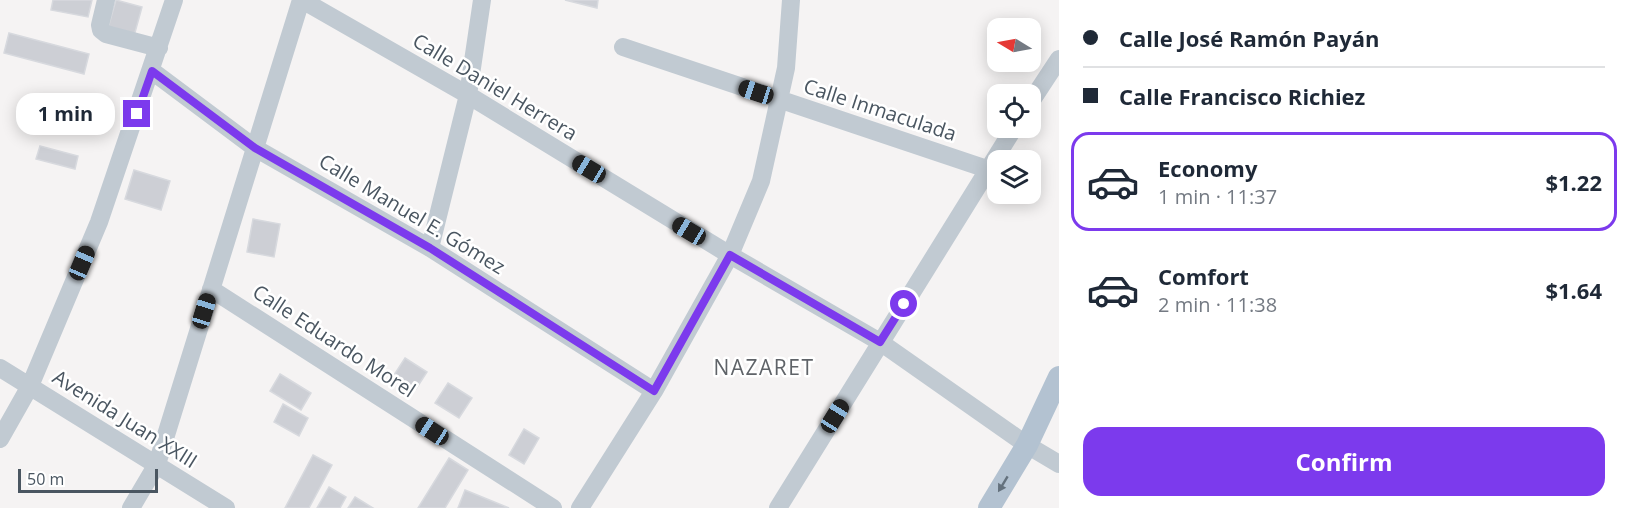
<!DOCTYPE html>
<html lang="en">
<head>
<meta charset="utf-8">
<style>
  body { margin:0; font-family:"Open Sans",sans-serif; background:#f6f6f7; color:#1f2937; height:100vh; display:flex; flex-direction:column; font-size:22px; white-space:nowrap }
  * { box-sizing:border-box; margin:0 }
  p { font-size:20px; color:#747a83 }
  .icon { flex:none; width:33px; height:33px; fill:none; stroke:currentColor; stroke-width:2; stroke-linecap:round; stroke-linejoin:round }
  .map { position:relative; flex:1; overflow:hidden }
  .sheet { display:flex; flex-direction:column; background:#fff; width:570px }
  .sheet>* { flex:none }
  .top-card { display:grid; align-content:center; height:132px; padding:0 24px; background:#fff }
  .needle { width:39px; rotate:280deg }
  .controls { position:absolute; left:987px; top:18px; display:grid; gap:12px }
  .controls a { display:grid; place-items:center; width:54px; height:54px; border-radius:12px; background:#fff; box-shadow:0 3px 15px #0003; font-size:30px }
  .scale { position:absolute; left:18px; bottom:15px; width:140px; box-sizing:border-box; padding-left:6px; border:3px solid #4a5661; border-top:0; font-size:16px; line-height:21px; white-space:nowrap; color:#4a5661; -webkit-text-stroke:4px #fff; paint-order:stroke }
  .end { position:absolute; width:27px; height:27px; margin:-14px; border:8px solid #7c3aed; background:#fff; box-shadow:0 0 0 3px #fff }
  .from { border-radius:50% }
  .bubble { position:absolute; height:42px; border-radius:18px; background:#fff; box-shadow:0 3px 15px #0003; font-size:20px; font-weight:700; line-height:42px; text-align:center }
  .car { position:absolute; width:18px; height:36px; margin:-18px -9px; border-radius:8px; box-shadow:0 0 4px 2px #0007; background:linear-gradient(#222 24%,#8ab4d8 0 40%,#222 0 76%,#8ab4d8 0 86%,#222 0) }
  .top-card b { display:flex; align-items:center; gap:21px; height:57px; font-size:22px }
  .top-card b+b { border-top:2px solid #e0e1e3 }
  .top-card i { width:15px; height:15px; background:#1f2937 }
  ul { padding:0; list-style:none }
  li { display:flex; align-items:center; gap:18px; height:99px; margin:0 12px 9px; padding:0 12px; border:3px solid transparent; border-radius:18px }
  li div { flex:1 }
  li b { display:block; font-size:22px }
  li em { font-style:normal; font-weight:700 }
  li.active { border-color:#7c3aed }
  li>.icon { width:54px; height:54px; stroke-width:1.5 }
  .primary-button { display:flex; gap:12px; margin-top:auto; padding:12px 24px }
  .primary-button a { flex:1; height:69px; border-radius:18px; background:#7c3aed; color:#fff; font-size:24px; font-weight:700; line-height:69px; text-align:center }
  main { display:flex; flex:1; min-height:0 }
  .map>svg:first-child { display:block }
  .building { fill:#cdcfd5; stroke:#d7d9de; stroke-width:1.5 }
  .lines { fill:none; stroke-linecap:round; stroke-linejoin:round }
  .minor { stroke:#c1cad2; stroke-width:18 }
  .major { stroke:#b3c2d1; stroke-width:22 }
  .oneway { fill:#64717d }
  .route { stroke:#7c3aed; stroke-width:8 }
  .labels { text-anchor:middle; stroke-width:5; stroke-linejoin:round; paint-order:stroke }
  .street-label { font-size:20px; fill:#4a5661; stroke:#fff }
  .neighbourhood-label { font-size:21px; letter-spacing:1.5px; fill:#5f6368; stroke:#fff }
</style>
</head>
<body>
<main>
<div class="map">
<svg width="1059" height="508" viewBox="0 0 1059 508">
  <rect width="100%" height="100%" fill="#f5f3f3"/>
  <!-- building -->
  <path class="building" d="M53,0h39l-4,17 -37,-7z
    M116,0l26,7 -8,29 -26,-8z
    M565,0h33l-1,8z
    M9,33l80,21 -5,20 -80,-21z
    M40,146l38,10 -3,13 -39,-10z
    M134,170l36,11 -9,29 -36,-11z
    M253,219l27,5 -6,33 -27,-5z
    M405,358l22,14 -11,17 -22,-14z
    M280,374l31,19 -10,17 -31,-19z
    M448,383l24,15 -13,20 -24,-15z
    M283,404l25,14 -9,18 -25,-14z
    M524,429l15,9 -15,26 -15,-9z
    M313,455l19,10 -23,43h-24z
    M449,458l19,12 -23,38h-27z
    M329,487l17,10 -6,11h-23z
    M465,490l44,18h-51z
    M355,497l18,11h-25z"/>
  <g class="lines">
    <!-- minor -->
    <path class="minor" d="M106,0l-6,25 1,5 5,4 53,14
      M302,0l166,95 262,160 150,87 147,103 32,19
      M623,47l364,122
      M152,71l103,77 175,100 224,143
      M1030,103l29,-44
      M430,248l38,-153 14,-95
      M211,289l342,219
      M0,368l226,140
      M0,439l30,-53 69,-164 75,-222
      M131,508l26,-44 144,-464
      M580,508l74,-117 76,-136 31,-74 25,-113 5,-68
      M778,508l236,-380"/>
    <!-- major -->
    <path class="major" d="M989,508l38,-63 32,-68"/>
  </g>
  <!-- one-way arrows -->
  <defs><path id="oneway-solid" d="M-6-.8H1V-3.2L6.5 0L1 3.2V.8H-6Z" transform="scale(1.5)"/></defs>
  <use class="oneway" href="#oneway-solid" transform="translate(1003 484) rotate(121)"/>
  <g class="lines">
    <!-- route -->
    <path class="route" d="M137,114l15,-43 103,77 175,100 224,143 76,-136 150,87 24,-38"/>
  </g>
  <g class="labels">
    <!-- street labels -->
    <g class="street-label">
      <text transform="translate(495 87) rotate(31)" y="7">Calle Daniel Herrera</text>
      <text transform="translate(880 110) rotate(18)" y="7">Calle Inmaculada</text>
      <text transform="translate(412 214) rotate(31)" y="7">Calle Manuel E. Gómez</text>
      <text transform="translate(334 341) rotate(33)" y="7">Calle Eduardo Morel</text>
      <text transform="translate(125 419) rotate(32)" y="7">Avenida Juan XXIII</text>
    </g>
    <!-- neighbourhood labels -->
    <g class="neighbourhood-label">
      <text x="764" y="375">NAZARET</text>
    </g>
  </g>
</svg>
<div class="controls">
<a><svg class="needle" viewBox="-14 -14 28 28"><path d="M0-13l5 13h-10z" fill="#e53935"/><path d="M0 13l5-13h-10z" fill="#747a83"/></svg></a>
<a><svg class="icon" aria-label="locate" viewBox="0 0 24 24"><circle cx="12" cy="12" r="6"/><path d="M12 2v4M12 18v4M2 12h4M18 12h4"/></svg></a>
<a><svg class="icon" aria-label="layers" viewBox="0 0 24 24"><path d="M12 4l9 5-9 5-9-5zM3 14l9 5 9-5"/></svg></a>
</div>
<div class="scale">50 m</div>
<i class="end from" style="left:904px;top:304px"></i>
<i class="end" style="left:137px;top:114px"></i>
<div class="bubble" style="left:16px;top:93px;width:99px">1 min</div>
<i class="car" style="left:756px;top:92px;rotate:288deg"></i>
<i class="car" style="left:589px;top:169px;rotate:301deg"></i>
<i class="car" style="left:689px;top:231px;rotate:301deg"></i>
<i class="car" style="left:82px;top:263px;rotate:23deg"></i>
<i class="car" style="left:204px;top:311px;rotate:17deg"></i>
<i class="car" style="left:835px;top:416px;rotate:32deg"></i>
<i class="car" style="left:432px;top:431px;rotate:303deg"></i>
</div>
<section class="sheet">
<div class="top-card">
<b><i class="from"></i>Calle José Ramón Payán</b>
<b><i></i>Calle Francisco Richiez</b>
</div>
<ul>
<li class="active"><svg class="icon" aria-label="car" viewBox="0 0 24 24"><path d="M5 17H2v-5l4-1 3-4h7l3 4 3 1v5h-3M9 17h6M6 11h13"/><circle cx="7" cy="17" r="2"/><circle cx="17" cy="17" r="2"/></svg><div><b>Economy</b><p>1 min · 11:37</p></div><em>$1.22</em></li>
<li><svg class="icon" aria-label="car" viewBox="0 0 24 24"><path d="M5 17H2v-5l4-1 3-4h7l3 4 3 1v5h-3M9 17h6M6 11h13"/><circle cx="7" cy="17" r="2"/><circle cx="17" cy="17" r="2"/></svg><div><b>Comfort</b><p>2 min · 11:38</p></div><em>$1.64</em></li>
</ul>
<div class="primary-button"><a>Confirm</a></div>
</section>
</main>
</body>
</html>
